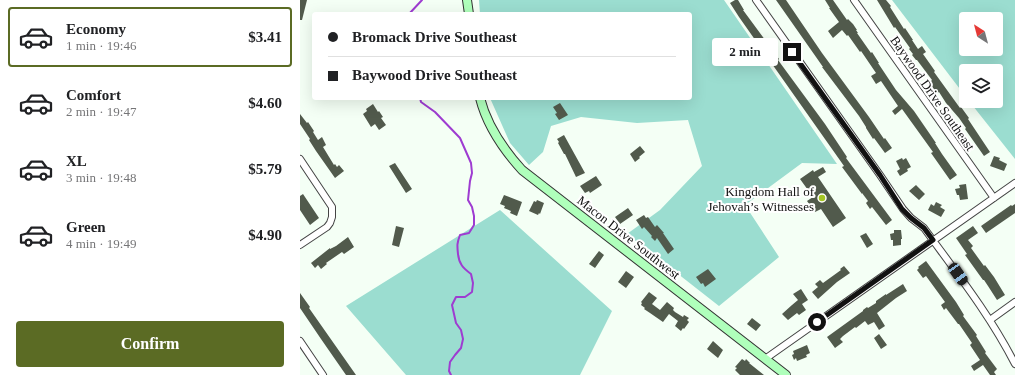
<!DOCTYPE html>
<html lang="en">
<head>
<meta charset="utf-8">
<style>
  body { margin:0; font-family:"Times New Roman",serif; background:#f2f2f2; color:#202124; height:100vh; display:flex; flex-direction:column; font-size:15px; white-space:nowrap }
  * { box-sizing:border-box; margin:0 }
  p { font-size:13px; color:#757577 }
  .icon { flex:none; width:22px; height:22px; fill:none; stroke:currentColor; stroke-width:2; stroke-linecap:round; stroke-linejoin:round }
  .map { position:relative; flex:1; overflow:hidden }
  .side { display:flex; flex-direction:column; background:#fff; width:300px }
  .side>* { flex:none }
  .hud { position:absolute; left:12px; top:12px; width:380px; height:88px; border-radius:4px; box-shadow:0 4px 16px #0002; display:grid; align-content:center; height:88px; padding:0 16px; background:#fff }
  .needle { width:26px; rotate:324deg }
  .controls { position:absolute; left:659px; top:12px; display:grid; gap:8px }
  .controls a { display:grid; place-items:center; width:44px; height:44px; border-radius:4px; background:#fff; box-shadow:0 4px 16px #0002; font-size:20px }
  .end { position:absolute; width:18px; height:18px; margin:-9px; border:5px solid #111; background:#fff; box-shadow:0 0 0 2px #fff }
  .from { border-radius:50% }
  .bubble { position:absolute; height:28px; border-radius:4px; background:#fff; box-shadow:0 4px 16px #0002; font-size:13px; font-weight:700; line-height:28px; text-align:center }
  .car { position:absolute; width:12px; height:24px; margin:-12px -6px; border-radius:5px; box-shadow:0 0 3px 1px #0007; background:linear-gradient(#222 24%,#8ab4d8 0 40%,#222 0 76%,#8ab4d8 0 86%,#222 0) }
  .hud b { display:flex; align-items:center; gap:14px; height:38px; font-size:15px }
  .hud b+b { border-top:1px solid #e0e0e0 }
  .hud i { width:10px; height:10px; background:#202124 }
  ul { padding:7px 0 0; list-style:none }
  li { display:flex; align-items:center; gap:12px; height:60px; margin:0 8px 6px; padding:0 8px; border:2px solid transparent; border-radius:4px }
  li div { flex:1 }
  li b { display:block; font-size:15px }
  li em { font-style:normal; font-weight:700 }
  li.active { border-color:#5b6b24 }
  li>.icon { width:36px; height:36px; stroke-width:1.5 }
  .button { display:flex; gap:8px; margin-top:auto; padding:8px 16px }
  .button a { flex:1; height:46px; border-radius:4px; background:#5b6b24; color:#fff; font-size:16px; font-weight:700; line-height:46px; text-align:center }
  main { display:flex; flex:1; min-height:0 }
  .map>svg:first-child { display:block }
  .forest { fill:#9bddd0; fill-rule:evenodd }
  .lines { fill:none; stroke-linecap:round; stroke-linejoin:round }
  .stream { stroke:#9e3cd1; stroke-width:2 }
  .building { fill:#515a4c }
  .street-casing { stroke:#444; stroke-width:8 }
  .secondary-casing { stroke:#333; stroke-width:10 }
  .street { stroke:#fff; stroke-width:6 }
  .secondary { stroke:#afffbb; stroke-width:8 }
  .route { stroke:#111; stroke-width:5 }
  .poi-dot { fill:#a4c524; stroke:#fff; stroke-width:1.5 }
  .labels { text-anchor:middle; stroke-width:4; stroke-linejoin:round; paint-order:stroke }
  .street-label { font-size:13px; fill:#111; stroke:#fff }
  .poi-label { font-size:13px; fill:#111; stroke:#fff; text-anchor:end }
</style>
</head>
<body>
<main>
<section class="side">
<ul>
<li class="active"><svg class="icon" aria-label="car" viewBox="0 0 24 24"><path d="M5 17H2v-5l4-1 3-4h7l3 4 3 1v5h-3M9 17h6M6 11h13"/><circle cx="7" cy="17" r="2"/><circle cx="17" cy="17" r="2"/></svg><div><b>Economy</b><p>1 min · 19:46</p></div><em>$3.41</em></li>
<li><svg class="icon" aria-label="car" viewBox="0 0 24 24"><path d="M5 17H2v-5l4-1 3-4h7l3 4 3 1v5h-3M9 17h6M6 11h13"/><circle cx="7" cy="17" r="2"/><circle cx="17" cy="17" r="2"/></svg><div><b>Comfort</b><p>2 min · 19:47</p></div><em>$4.60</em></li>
<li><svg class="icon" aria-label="car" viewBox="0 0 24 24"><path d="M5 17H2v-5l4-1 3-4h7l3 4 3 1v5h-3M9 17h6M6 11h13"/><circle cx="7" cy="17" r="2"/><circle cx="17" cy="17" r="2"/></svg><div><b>XL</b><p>3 min · 19:48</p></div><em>$5.79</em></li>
<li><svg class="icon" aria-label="car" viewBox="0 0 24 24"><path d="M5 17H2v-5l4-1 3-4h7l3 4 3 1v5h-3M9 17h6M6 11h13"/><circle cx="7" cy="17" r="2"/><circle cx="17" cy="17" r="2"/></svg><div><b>Green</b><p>4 min · 19:49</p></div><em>$4.90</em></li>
</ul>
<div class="button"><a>Confirm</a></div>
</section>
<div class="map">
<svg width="715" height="375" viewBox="0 0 715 375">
  <rect width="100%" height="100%" fill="#f4fff5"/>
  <!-- forest -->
  <path class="forest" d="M179,0h245l113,164 -35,-1 -57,42 34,52 -60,49 -92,-72 33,-24 42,-44 -14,-46 -51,3 -56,-6 -30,9 -8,26 -14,13 -19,-22 -20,-45h200v-84h-210z
    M592,0h123v159l-46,-58h27v-30h-30v26zM666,19h30v30h-30z
    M200,210l112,101 -32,64h-174l-60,-69z"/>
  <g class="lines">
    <!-- stream -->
    <path class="stream" d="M109,14l13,-14
      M120,98l1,4 14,10 25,26 11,25 1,10 -2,8 -2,19 4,7 2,9v9l-5,8 -9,2c-3,8 -3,10 -2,19 1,10 5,14 13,20l2,9 -1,9 -7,5h-9l-4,8 4,18 5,7 2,9 -2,9 -6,7 -5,7 -1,9 2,4"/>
  </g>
  <!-- building -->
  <path class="building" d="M0,0h7l-5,20h-2z
    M435,0h3l6,10h-1l36,49 -1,1 47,64 22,33 -1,1 46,62 -6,5 -14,-18 -2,2 -4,-6 2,-2 -6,-8v1l-20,-27 2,-1 -105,-149 -9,-14z
    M476,0h10l36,53 47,64 15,22 1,-1 7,10 -7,5 -11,-15 -1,1 -7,-11v-1l-7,-11 -37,-49h1l-7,-10z
    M525,0h8l14,20 1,-1 5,5 4,6h-1l2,3h-1l14,20 1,-1 7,11h-1l18,27 18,21 22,32h-1l7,11 15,21 -7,5 -19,-27 2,-1 -31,-43 -7,6 -3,-4 6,-5 -17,-25 -5,3 -5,-8 5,-3 -15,-22 -1,1 -12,-17 -1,1 -5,-6 -9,8 -5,-7 11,-9 -10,-14h1z
    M577,0h9l5,6 -1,1 14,22 1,-1 8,12h-1l6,9 4,-3 4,6 -3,2 12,17 -1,1 26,36 1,-1 8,11 -1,1 22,33 -6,4 -19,-27 1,-1 -7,-10 -13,-15 -7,-11 -2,1 -8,-10 3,-3 -15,-20h-1l-4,-5 1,-1 -4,-5 1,-1 -15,-21 -1,1z
    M260,103l8,12 -9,5 -4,-6 2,-1 -4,-6z
    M73,104l5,8 1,-1 4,6 -2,1 5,7 -7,5 -4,-6 -4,3 -8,-13 4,-3 -1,-2z
    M0,114l7,9 1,-1 6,9 -1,1 5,8 4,-3 4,8 -3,2 11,18 1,-1 2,3 2,-2 5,6 -9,7 -19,-27 -7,-11 1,-1 -10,-15z
    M264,135l21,38 -9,4 -11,-23h-1l-6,-11 1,-1 -2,-3z
    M340,146l5,6 -6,5 1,1 -5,4 -5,-8z
    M694,156l6,2 -1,2 8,4 -3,7 -14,-5z
    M602,158l1,2 3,-2 5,9 -4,2 1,2 -8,5 -3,-5 3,-2 -4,-8z
    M95,163l17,26 -6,4 -17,-27z
    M523,167l3,5 -8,5 28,41 -13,9 -12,-18 -6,3 -8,-11 6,-4 -13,-18 13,-9 1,2z
    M296,176l6,9 -12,8 -1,-2 -4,2 -5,-7z
    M666,184l2,15 -8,1 -1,-5h-2l-2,-6 5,-1 -1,-3z
    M616,185l9,9 -6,6 -10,-9z
    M3,194l16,24 -9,7 -10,-15v-14z
    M204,195l18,7 -5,14 -7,-3 1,-2 -7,-3 1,-2 -5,-2z
    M237,200l7,3 -4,11 -1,-1 -1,2 -9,-4 5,-10 2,1z
    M636,202l6,3 -2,2 5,3 -4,7 -13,-7 3,-6 3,2z
    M715,204v9l-29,20 -5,-7 30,-21 1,1z
    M328,208l5,7 -13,9 -5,-7z
    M344,215l2,3 2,-1 7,10 2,-2 7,8h-1l11,16 -6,5 -11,-16 -2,3 -4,-4 1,-1 -8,-9 -2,2 -6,-9z
    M96,226l8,2 -5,19 -7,-2z
    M673,226l5,7 -10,7 5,6 -2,2 13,18 1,-1 9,12 11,18 -8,5 -9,-14 -4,-6h-1l-18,-25 2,-1 -11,-16z
    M594,230h7l1,9h-1v6l-8,1v-6h-2l-1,-6 4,-1z
    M566,233l7,11 -6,4 -7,-12z
    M48,237l6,10 -10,7 -2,-2 -16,11 1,1 -6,5 -3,-4 -3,3 -4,-5 19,-15v1l6,-3z
    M299,251l5,4 -9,13 -6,-4z
    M626,261l30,41 8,13 -1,1 14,19 -1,1 10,16 -1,1 12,16 -3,3 2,3h-6l-7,-10 -9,6 -3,-5 9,-6 -10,-15 2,-2 -13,-19h-1l-12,-16 -2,2 -3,-5 4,-3 -19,-26 -3,2 -6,-8 2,-2 -1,-1z
    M544,266l6,7 -13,9 -19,17 -6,-7 6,-5 -3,-3 5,-4 3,3 18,-13 -1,-1z
    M408,269l8,10 -11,8 -2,-4 -2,1 -5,-7z
    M326,271l8,6 -8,11 -8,-6z
    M603,284l4,7 -11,7 -19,15 8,13 -6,4 -5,-8 -6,3 -3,-4 -9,7 -1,-1 -12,9 -3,3 3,3 -8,6 -8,-11 36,-26v-1l4,-3 1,1 8,-5v-2l10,-7v1z
    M501,289l7,11 -6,4 4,6 -7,5 -2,-2 -9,7 -6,-6 10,-9 6,-5 -5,-6z
    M349,292l8,6 -5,6 8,6 7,-8 7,6 -1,2 2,2 8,5 1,-2 5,3 -2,2 2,2 -5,7 -1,-1 -2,3 -6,-5 3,-5 -9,-7 -6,8 -13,-9 -6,-4 1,-1 -4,-3 1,-2 -1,-1z
    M0,293l10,14 -1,1 47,67h-10l-25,-36 -21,-31z
    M452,318l9,7 -5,6 -9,-7z
    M579,334l8,11 -6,4 -7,-11z
    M413,341l10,9 -5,8 -11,-9z
    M507,345l3,8 -4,2 1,2 -10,4 -1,-3 -2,2 -2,-5 2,-1 -1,-3z
    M442,359l3,2 1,-2 4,4h-1l15,12h-24l-5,-5 2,-2 -2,-1z"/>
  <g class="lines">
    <!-- street casing -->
    <g class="street-casing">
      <path id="street" d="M456,0l124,175 23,34 8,9 13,10c32,44 66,87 91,136
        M554,0l140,198
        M0,159l32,48v10l-2,6 -3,4 -27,18
        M690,320l25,-18
        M0,341l23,34
        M465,359l250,-176"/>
    </g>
    <!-- secondary casing -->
    <g class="secondary-casing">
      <path id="secondary" d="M167,0l2,14
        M180,98c7,28 23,51 42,72l264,205"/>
    </g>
    <!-- street -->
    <use href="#street" class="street"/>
    <!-- secondary -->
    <use href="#secondary" class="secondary"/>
  </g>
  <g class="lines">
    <!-- route -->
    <path class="route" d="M492,52l88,123 22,34 9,9 13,10 9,12 -116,82"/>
  </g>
  <!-- markers -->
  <circle class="poi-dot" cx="522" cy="198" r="4"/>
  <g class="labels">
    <!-- street labels -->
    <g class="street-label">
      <text transform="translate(633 93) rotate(55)" y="5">Baywood Drive Southeast</text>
      <text transform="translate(329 237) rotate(38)" y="5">Macon Drive Southwest</text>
    </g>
    <!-- poi labels -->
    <g class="poi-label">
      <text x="514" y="196">Kingdom Hall of<tspan x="514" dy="15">Jehovah’s Witnesses</tspan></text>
    </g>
  </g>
</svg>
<div class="controls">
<a><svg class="needle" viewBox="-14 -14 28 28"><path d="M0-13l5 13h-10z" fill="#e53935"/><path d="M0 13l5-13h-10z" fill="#757577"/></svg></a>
<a><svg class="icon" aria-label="layers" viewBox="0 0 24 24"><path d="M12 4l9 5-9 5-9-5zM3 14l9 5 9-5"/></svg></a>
</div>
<i class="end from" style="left:517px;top:322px"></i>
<i class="end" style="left:492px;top:52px"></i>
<div class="bubble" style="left:412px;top:38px;width:66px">2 min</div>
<i class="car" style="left:658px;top:274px;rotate:145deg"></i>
<div class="hud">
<b><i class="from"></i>Bromack Drive Southeast</b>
<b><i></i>Baywood Drive Southeast</b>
</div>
</div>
</main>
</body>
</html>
